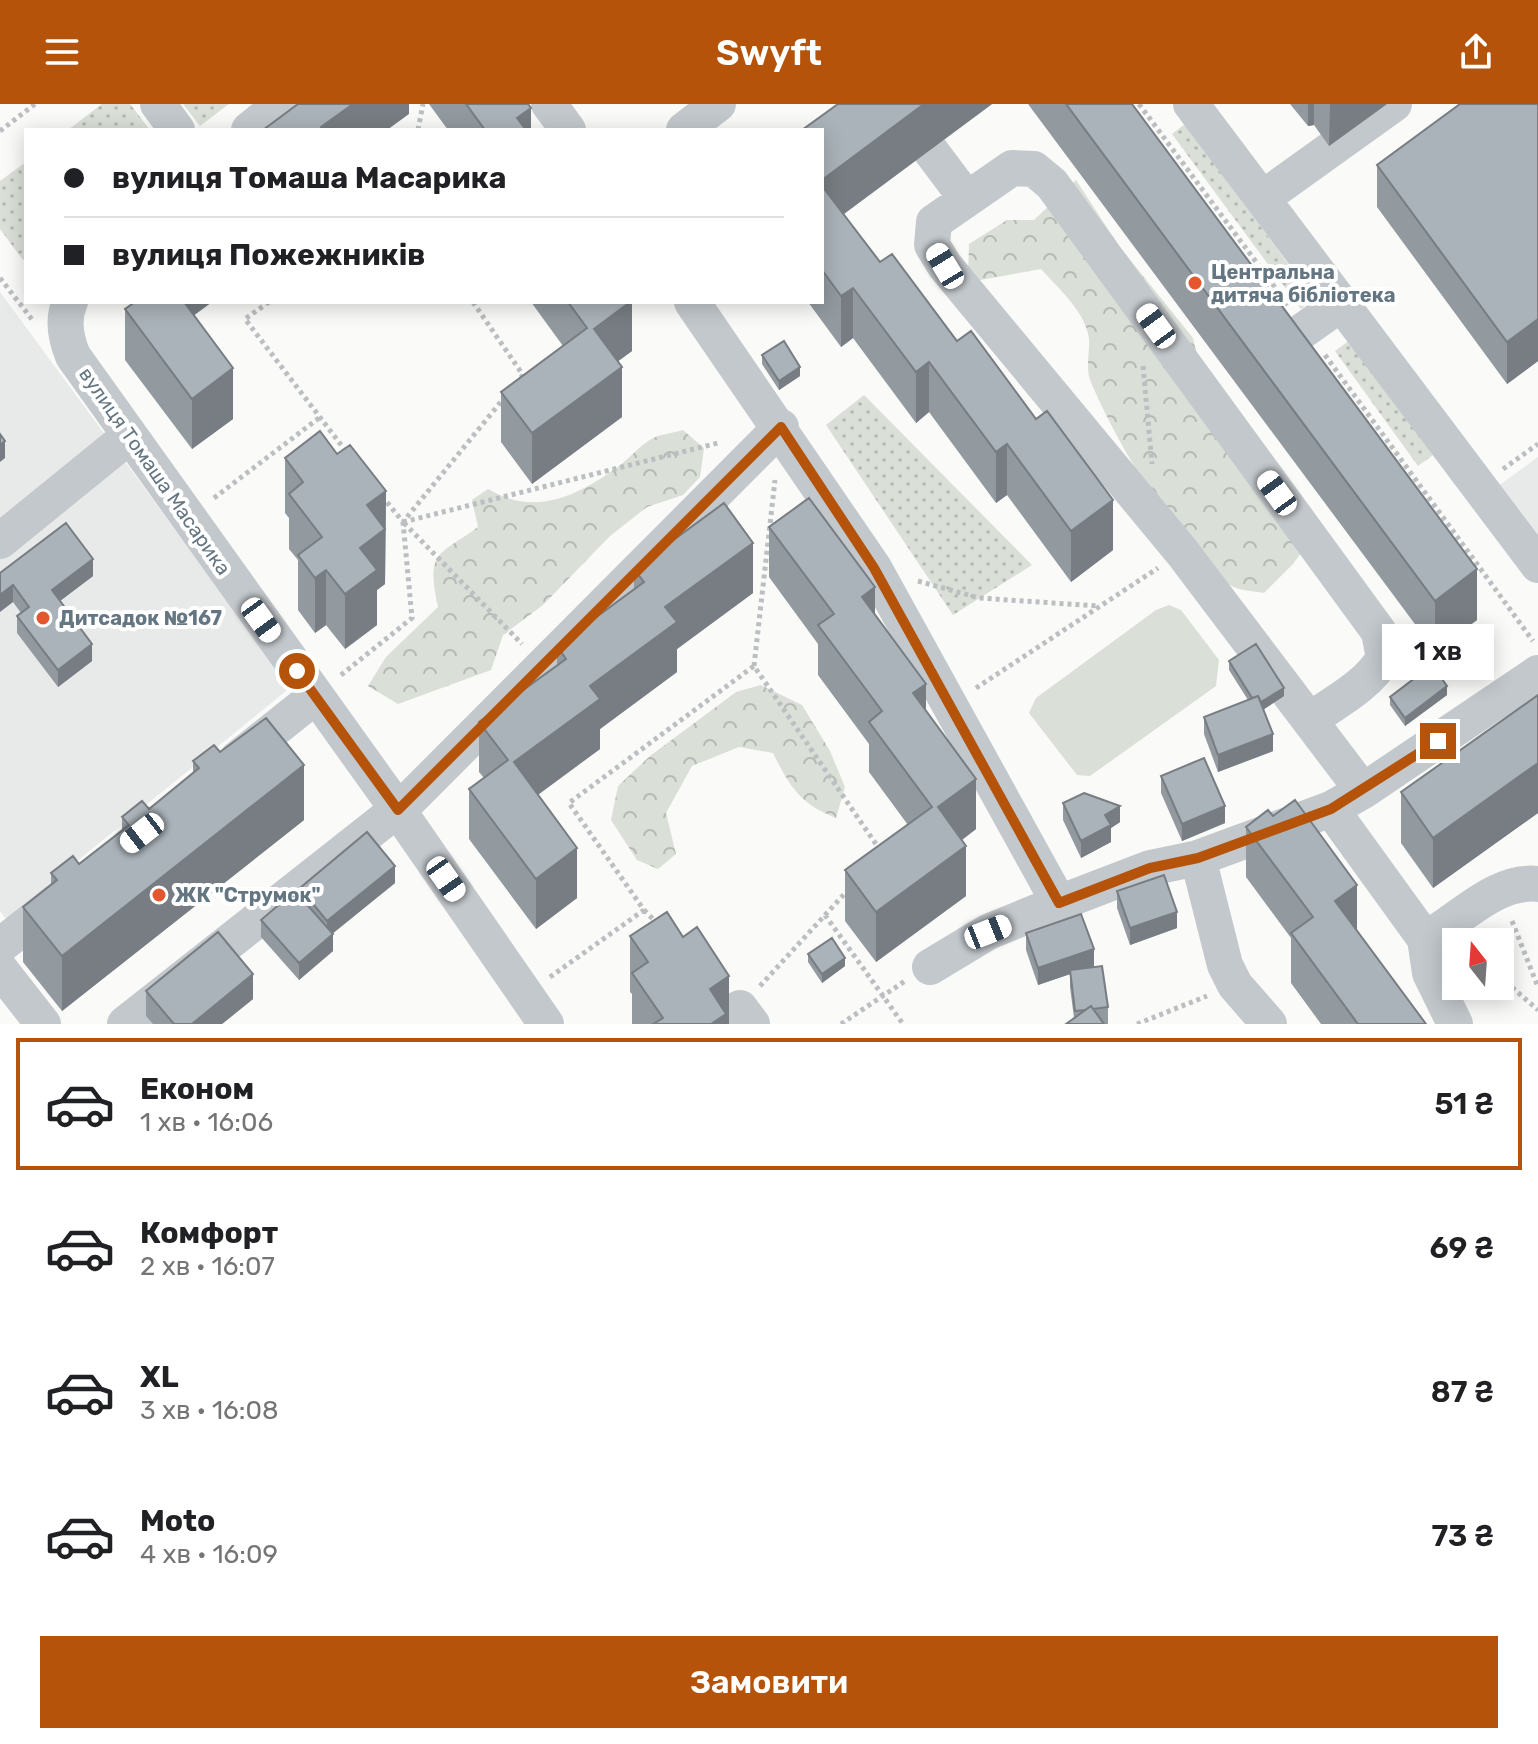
<!DOCTYPE html>
<html lang="uk">
<head>
<meta charset="utf-8">
<style>
  body { margin:0; font-family:Rubik,sans-serif; background:#f6f6f6; color:#202124; height:100vh; display:flex; flex-direction:column; font-size:30px; white-space:nowrap }
  * { box-sizing:border-box; margin:0 }
  p { font-size:26px; color:#757577 }
  .icon { flex:none; width:44px; height:44px; fill:none; stroke:currentColor; stroke-width:2; stroke-linecap:round; stroke-linejoin:round }
  .map { position:relative; height:920px; overflow:hidden }
  .side { display:flex; flex-direction:column; background:#fff; flex:1 }
  .side>* { flex:none }
  .hud { position:absolute; left:24px; top:24px; width:800px; height:176px; border-radius:0px; box-shadow:0 4px 20px #0003; display:grid; align-content:center; height:176px; padding:0 40px; background:#fff }
  .needle { width:52px; rotate:343deg }
  .controls { position:absolute; left:1442px; top:824px; display:grid; gap:16px }
  .controls a { display:grid; place-items:center; width:72px; height:72px; border-radius:0px; background:#fff; box-shadow:0 4px 20px #0003; font-size:40px }
  .end { position:absolute; width:36px; height:36px; margin:-18px; border:10px solid #b45309; background:#fff; box-shadow:0 0 0 4px #fff }
  .from { border-radius:50% }
  .bubble { position:absolute; height:56px; border-radius:0px; background:#fff; box-shadow:0 4px 20px #0003; font-size:26px; font-weight:600; line-height:56px; text-align:center }
  .car { position:absolute; width:24px; height:48px; margin:-24px -12px; border-radius:10px; box-shadow:0 0 6px 2px #0007; background:linear-gradient(#fff 24%,#345 0 40%,#fff 0 76%,#345 0 86%,#fff 0) }
  .hud b { display:flex; align-items:center; gap:28px; height:76px; font-size:30px }
  .hud b+b { border-top:2px solid #e0e0e0 }
  .hud i { width:20px; height:20px; background:#202124 }
  ul { padding:14px 0 0; list-style:none }
  li { display:flex; align-items:center; gap:24px; height:132px; margin:0 16px 12px; padding:0 24px; border:4px solid transparent; border-radius:0px }
  li div { flex:1 }
  li b { display:block; font-size:30px }
  li em { font-style:normal; font-weight:600 }
  li.on { border-color:#b45309 }
  li>.icon { width:72px; height:72px; stroke-width:1.5 }
  .action { display:flex; gap:16px; margin-top:auto; padding:16px 40px }
  .action a { flex:1; height:92px; border-radius:0px; background:#b45309; color:#fff; font-size:32px; font-weight:600; line-height:92px; text-align:center }
  header { display:flex; justify-content:space-between; align-items:center; height:104px; padding:0 40px; background:#b45309; color:#fff; font-size:36px; font-weight:600 }
  .map>svg:first-child { display:block }
  .built { fill:#e8e9e9 }
  .grass { fill:url(#grass-dots) }
  .forest { fill:url(#forest-crowns) }
  .pitch { fill:#dadfd7 }
  .lines { fill:none; stroke-linecap:round; stroke-linejoin:round }
  .path { stroke:#bbbfc2; stroke-width:5; stroke-dasharray:4 4; stroke-linecap:butt }
  .minor { stroke:#c3c8cc; stroke-width:36 }
  .wall { fill:#929a9f }
  .shaded-wall { fill:#777d82 }
  .building { fill:#aab3b9; stroke:#777d82; stroke-width:2 }
  .route { stroke:#b45309; stroke-width:10 }
  .poi-dot { fill:#e4572e; stroke:#fff; stroke-width:3 }
  .labels { text-anchor:middle; stroke-width:8; stroke-linejoin:round; paint-order:stroke }
  .poi-label { font-size:20px; font-weight:bold; fill:#657683; stroke:#fff; text-anchor:start }
  .street-label { font-size:20px; fill:#657683; stroke:#fff }
</style>
</head>
<body>
<header><svg class="icon" aria-label="menu" viewBox="0 0 24 24"><path d="M4 6h16M4 12h16M4 18h16"/></svg>Swyft<svg class="icon" aria-label="share" viewBox="0 0 24 24"><path d="M12 15V3M7 8l5-5 5 5M5 13v7h14v-7"/></svg></header>
<div class="map">
<svg width="1538" height="920" viewBox="0 0 1538 920">
  <defs>
    <pattern id="grass-dots" width="8" height="8" patternUnits="userSpaceOnUse" patternTransform="scale(2)"><rect width="8" height="8" fill="#dadfd7"/><path d="M2 2h.1M6 6h.1" fill="none" stroke="#b4b9b4" stroke-width="1.8" stroke-linecap="round"/></pattern>
    <pattern id="forest-crowns" width="20" height="18" patternUnits="userSpaceOnUse" patternTransform="scale(2)"><rect width="20" height="18" fill="#dadfd7"/><path d="M2 6a3 3 0 1 1 6 0M12 15a3 3 0 1 1 6 0" fill="none" stroke="#b4b9b4"/></pattern>
  </defs>
  <rect width="100%" height="100%" fill="#fafaf8"/>
  <!-- built -->
  <path class="built" d="M0,188l291,395 -285,232 -6,-8z
    M1538,353v87l-41,-57z"/>
  <!-- grass -->
  <path class="grass" d="M102,0h28l20,26h-82z
    M183,0h46l-29,22z
    M1185,20l129,175 -13,10 -129,-175z
    M26,58v96l-3,2 -23,-31v-48z
    M1350,236l83,115 -15,11 -83,-115z
    M864,291l168,170 -79,50 -127,-190z"/>
  <!-- forest -->
  <path class="forest" d="M1076,76l43,66 74,92 6,26 109,179 -15,21 -29,29c-10,-2 -22,-2 -30,-6 -47,-20 -124,-157 -143,-205 -6,-13 -1,-29 -2,-43 -3,-27 -31,-51 -48,-70l-61,11 -12,-4 1,-32 38,-24h27z
    M683,326l21,18 -4,29 -17,18 -36,12 -37,29 -67,69 -40,30 -12,35 -93,34 -30,-18 18,-29 52,-50c-12,-57 -1,-50 40,-80l-6,-27 16,-11c47,28 90,7 131,-23 11,-8 21,-21 34,-28 8,-4 21,-5 30,-8z
    M761,581l41,20 28,46 15,36 -9,31c-36,-14 -46,-31 -63,-65l-34,-6 -47,19 -26,47 10,41 -18,15 -21,-9 -26,-40 7,-34 32,-30 86,-64z"/>
  <!-- pitch -->
  <path class="pitch" d="M1169,501l12,5 38,50 -3,26 -126,90 -13,-1 -48,-62 7,-15 120,-88z"/>
  <g class="lines">
    <!-- path -->
    <path class="path" d="M1139,0l149,201
      M418,26l5,-26
      M0,27l35,-27
      M0,174l34,44
      M269,198l-24,17 103,135
      M473,198l50,73 -5,6
      M1325,251l208,286
      M1143,262l9,98
      M1503,365l35,-25
      M382,392l21,26 101,-124
      M214,394l105,-80
      M403,418l315,-79
      M404,419l118,121
      M918,477l61,17 119,8
      M1413,557l74,8
      M754,562l21,-186
      M341,571l71,-57 -9,-96
      M976,584l182,-120
      M644,806l15,15
      M825,811l78,109
      M1512,817l26,66
      M550,873l94,-67 -75,-107 185,-137 126,184
      M1500,873l38,33
      M760,882l88,-96
      M841,920l64,-43
      M1137,920l70,-28"/>
    <!-- minor -->
    <path class="minor" d="M158,0l19,26
      M549,0l19,26
      M1191,0l347,461
      M249,26l32,-26
      M684,26l34,-26
      M930,46l36,48
      M1263,94l131,-94
      M70,198c-8,17 -4,37 3,54l325,454 148,214
      M692,198l182,266 185,335
      M1277,245l65,-46
      M0,437l128,-104
      M1311,615c26,-18 56,-33 73,-61l-5,-26 -327,-448 -18,-15 -22,-1 -78,54 -2,23 13,21 237,286 181,239
      M237,655l79,-63
      M1331,705l94,130c35,-19 71,-60 113,-55
      M1198,754l27,107 10,20 34,39
      M1425,835l5,34 25,51
      M0,842l62,-49
      M930,863l58,-35 71,-29 91,-35 48,-10 133,-49 32,-18 175,-118
      M0,865l43,55
      M740,904l12,16
      M125,920l282,-222 374,-375"/>
  </g>
  <!-- wall -->
  <path class="wall" d="M429,0h99l3,26h-83z
    M838,0h154l-148,110 36,48 233,288 -42,32 -64,-87 -11,8 -67,-91 -13,11 -63,-85 -12,9 -33,-45h14v-172z
    M1028,0h104l345,516 -42,31z
    M1290,0h97l-58,42 -15,-21 -6,1z
    M1538,0v257l-31,23 -130,-177v-42z
    M212,198l-18,13 39,104 -41,30 -67,-89v-51z
    M531,198h101v49l-14,10 4,56 -90,67 -31,-42v-50l62,-46z
    M762,251l38,21 -21,14 -17,-26z
    M337,350l49,37 -1,93 -8,6v35l-32,24 -19,-24 -11,8 -17,-23v-50l-9,-11v-31l-4,-5v-55z
    M769,423l106,88 51,95 50,119 -14,11 4,56 -90,66 -31,-41v-51l63,-45 -39,-53v-28l-51,-69v-31l-49,-67z
    M634,465l119,24 -76,56v23l-77,57v20l-62,46 39,103 -41,31 -67,-90v-50l15,-11 -5,-6v-50l78,-56v-20l77,-56z
    M0,469l93,3 -33,25 32,60 -34,26 -41,-54v-17l4,-3 -8,-11z
    M1229,557l55,35 -21,13 10,42 -55,21 -14,-38v-17l44,-17 -19,-30z
    M1447,591l-42,31 -15,-21v-8z
    M1538,591v118l-105,75 -32,-45v-51z
    M220,648l84,68 -242,191 -39,-49v-55l28,-22v-12l28,-9 43,-34v-13l27,-8 44,-36v-12z
    M1161,672l64,47 -43,18 -21,-48z
    M1063,699l57,19 -9,6v14l-30,16 -18,-38z
    M1246,723l111,104 69,93h-105l-30,-41v-45l-45,-61z
    M395,779l-63,51 1,17 -34,29 -38,-43v-17l39,-23v-9z
    M1117,787l60,37 -47,17 -13,-37z
    M1026,829l68,33 14,41v17h-42l8,-6 -4,-31v-13l-32,11 -12,-35z
    M630,832l99,88h-97v-30l-2,-2z
    M808,850l37,12 -23,17 -14,-21z
    M146,887l107,8 -31,25h-69l-7,-8z"/>
  <!-- shaded-wall -->
  <path class="shaded-wall" d="M353,0h56v10l-22,16h-66v-3z
    M924,0h68l-170,126v-50z
    M1308,0h6v21l-6,1z
    M1330,0h57l-58,42z
    M531,4v22h-14v-12z
    M853,184v50l-12,9v-51z
    M170,198h42l-42,31z
    M630,198h2v49l-38,28v-50z
    M1538,215v42l-31,23v-42z
    M929,258v50l-13,11v-51z
    M622,263v50l-90,67v-51z
    M800,263v9l-21,14v-9z
    M233,264v51l-41,30v-50z
    M5,337v17l-5,4v-17z
    M1007,340v51l-11,8v-51z
    M386,387l-1,93 -8,6v35l-32,24v-55l22,-89z
    M1113,396v50l-42,32v-51z
    M753,439v50l-76,56v23l-77,57v20l-86,63v-50l151,-155z
    M93,455v17l-41,31v-17z
    M1477,465v51l-42,31v-50z
    M326,466v55l-11,8v-55z
    M13,481v17l-13,10v-17z
    M875,483v50l-13,-40z
    M92,540v17l-34,26v-17z
    M926,580v50l-13,-41z
    M1447,582v9l-42,31v-8z
    M1284,584v8l-27,18v-9z
    M1273,630v17l-55,21v-17z
    M1538,659v50l-105,75v-50z
    M304,661v55l-242,191v-55z
    M976,675v50l-38,29v-51z
    M1120,702v16l-9,6v14l-30,16v-17l24,-26z
    M1225,702v17l-43,18v-17z
    M966,742v50l-90,66v-50z
    M577,744v50l-41,31v-50z
    M395,762v17l-68,55v-17z
    M1357,781v51l-22,-35z
    M1177,808v16l-47,17v-17z
    M333,830v17l-34,29v-17z
    M1094,845v17l-56,19v-17z
    M845,854v8l-23,17v-9z
    M253,870v25l-31,25h-30z
    M729,872v48h-19v-35z"/>
  <!-- building -->
  <path class="building" d="M298,0h55l-32,23 2,3h-60z
    M466,0h62l3,4 -14,10 9,12h-41z
    M838,0h86l-102,76v-50h-20z
    M1066,0h66l345,465 -42,32z
    M1460,0h78v215l-31,23 -130,-177z
    M822,82l58,76 12,-8 65,87 14,-10 65,88 11,-8 66,89 -42,31 -64,-87 -11,8 -67,-90 -13,10 -63,-84 -12,8 -19,-26z
    M135,198h49l49,66 -41,31 -67,-90z
    M568,198h62l-36,27 28,38 -90,66 -31,-41 86,-64z
    M784,237l16,26 -21,14 -17,-26z
    M320,327l17,23 13,-9 36,46 -19,14 18,24 -25,19 17,22 -32,24 -19,-24 -11,8 -17,-23 24,-18 -33,-43 14,-12 -18,-24z
    M0,330l5,7 -5,4z
    M809,394l66,89 -13,10 64,87 -13,9 63,86 -38,28 28,39 -90,66 -31,-42 87,-63 -63,-85 13,-11 -64,-86 16,-11 -65,-87z
    M724,399l29,40 -88,64 12,15 -87,64 10,13 -86,63 63,86 -41,31 -67,-90 39,-29 -29,-38 87,-63 -9,-13 87,-64 -10,-13z
    M66,419l27,36 -41,31 40,54 -34,26 -41,-54 12,-9 -16,-22 -13,10v-22z
    M1256,540l28,44 -23,14 -3,-6 -6,2 -23,-37z
    M1432,561l15,21 -42,32 -15,-21z
    M1538,591v68l-105,75 -32,-46z
    M1258,592l15,38 -55,21 -14,-38z
    M266,614l38,47 -242,191 -39,-49 34,-27 -6,-7 22,-17 6,8 50,-39 -7,-8 20,-16 7,8 50,-41 -6,-7 21,-16 6,7z
    M1204,654l21,48 -43,18 -21,-48z
    M1084,689l36,13 -15,9 6,10 -30,16 -18,-38z
    M1295,696l62,85 -22,16 91,123h-68l-67,-91 22,-16 -67,-90 22,-17 5,6z
    M367,728l28,34 -68,55 -27,-33z
    M1164,771l13,37 -47,16 -13,-37z
    M295,787l38,43 -34,29 -38,-43z
    M667,808l16,25 14,-10 32,49 -19,13 16,25 -15,10h-58l10,-6 -31,-45 16,-11 -18,-26z
    M1081,810l13,35 -56,19 -12,-35z
    M218,828l35,42 -61,50h-18l-28,-33z
    M832,834l13,20 -23,16 -14,-20z
    M1102,862l6,41 -15,2 -2,-3 -6,4 -10,1 -5,-41z
    M1091,902l13,18h-38z"/>
  <g class="lines">
    <!-- route -->
    <path class="route" d="M297,567l101,139 383,-383 93,141 185,335 91,-35 48,-10 133,-49 107,-68"/>
  </g>
  <!-- markers -->
  <g class="poi-dot">
    <circle cx="1195" cy="179" r="8"/>
    <circle cx="43" cy="514" r="8"/>
    <circle cx="159" cy="791" r="8"/>
  </g>
  <g class="labels">
    <!-- poi labels -->
    <g class="poi-label">
      <text x="1211" y="175">Центральна<tspan x="1211" dy="23">дитяча бібліотека</tspan></text>
      <text x="59" y="521">Дитсадок №167</text>
      <text x="175" y="798">ЖК "Струмок"</text>
    </g>
    <!-- street labels -->
    <g class="street-label">
      <text transform="translate(155 367) rotate(55)" y="7">вулиця Томаша Масарика</text>
    </g>
  </g>
</svg>
<div class="controls">
<a><svg class="needle" viewBox="-14 -14 28 28"><path d="M0-13l5 13h-10z" fill="#e53935"/><path d="M0 13l5-13h-10z" fill="#757577"/></svg></a>
</div>
<i class="end from" style="left:297px;top:567px"></i>
<i class="end" style="left:1438px;top:637px"></i>
<div class="bubble" style="left:1382px;top:520px;width:112px">1 хв</div>
<i class="car" style="left:945px;top:162px;rotate:329deg"></i>
<i class="car" style="left:1156px;top:222px;rotate:324deg"></i>
<i class="car" style="left:1277px;top:389px;rotate:324deg"></i>
<i class="car" style="left:261px;top:516px;rotate:144deg"></i>
<i class="car" style="left:142px;top:729px;rotate:232deg"></i>
<i class="car" style="left:446px;top:775px;rotate:145deg"></i>
<i class="car" style="left:988px;top:828px;rotate:68deg"></i>
<div class="hud">
<b><i class="from"></i>вулиця Томаша Масарика</b>
<b><i></i>вулиця Пожежників</b>
</div>
</div>
<section class="side">
<ul>
<li class="on"><svg class="icon" aria-label="car" viewBox="0 0 24 24"><path d="M5 17H2v-5l4-1 3-4h7l3 4 3 1v5h-3M9 17h6M6 11h13"/><circle cx="7" cy="17" r="2"/><circle cx="17" cy="17" r="2"/></svg><div><b>Економ</b><p>1 хв · 16:06</p></div><em>51 ₴</em></li>
<li><svg class="icon" aria-label="car" viewBox="0 0 24 24"><path d="M5 17H2v-5l4-1 3-4h7l3 4 3 1v5h-3M9 17h6M6 11h13"/><circle cx="7" cy="17" r="2"/><circle cx="17" cy="17" r="2"/></svg><div><b>Комфорт</b><p>2 хв · 16:07</p></div><em>69 ₴</em></li>
<li><svg class="icon" aria-label="car" viewBox="0 0 24 24"><path d="M5 17H2v-5l4-1 3-4h7l3 4 3 1v5h-3M9 17h6M6 11h13"/><circle cx="7" cy="17" r="2"/><circle cx="17" cy="17" r="2"/></svg><div><b>XL</b><p>3 хв · 16:08</p></div><em>87 ₴</em></li>
<li><svg class="icon" aria-label="car" viewBox="0 0 24 24"><path d="M5 17H2v-5l4-1 3-4h7l3 4 3 1v5h-3M9 17h6M6 11h13"/><circle cx="7" cy="17" r="2"/><circle cx="17" cy="17" r="2"/></svg><div><b>Moto</b><p>4 хв · 16:09</p></div><em>73 ₴</em></li>
</ul>
<div class="action"><a>Замовити</a></div>
</section>
</body>
</html>
